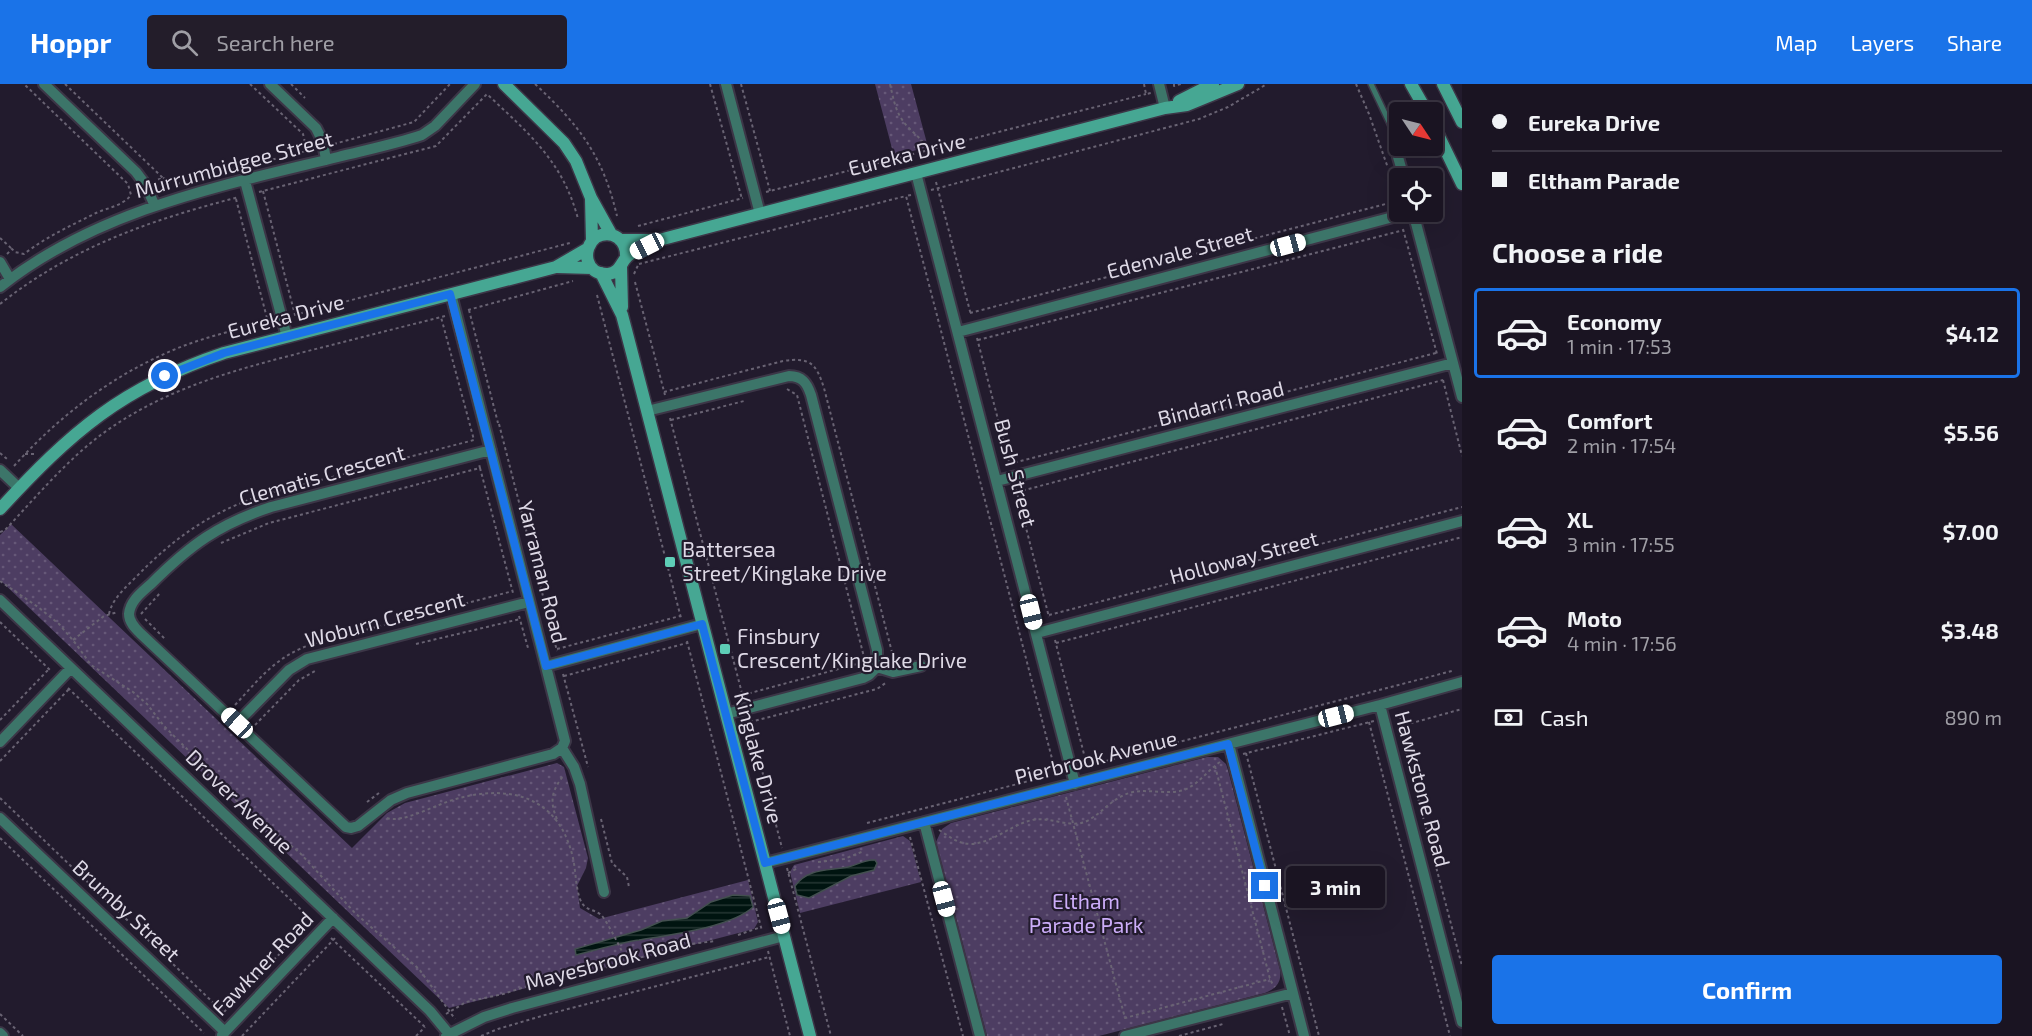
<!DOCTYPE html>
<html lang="en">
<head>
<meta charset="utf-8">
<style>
  body { margin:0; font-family:"Exo 2",sans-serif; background:#231d2a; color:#f1f3f6; height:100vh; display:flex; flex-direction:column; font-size:22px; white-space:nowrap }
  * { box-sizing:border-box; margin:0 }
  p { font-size:20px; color:#9f9ea5 }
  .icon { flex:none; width:33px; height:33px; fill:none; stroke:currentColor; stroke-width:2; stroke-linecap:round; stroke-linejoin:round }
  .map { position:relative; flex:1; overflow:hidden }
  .panel { display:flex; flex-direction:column; background:#1a1422; width:570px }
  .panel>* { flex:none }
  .banner { display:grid; align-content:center; height:132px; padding:0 30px; background:#1a1422 }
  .needle { width:39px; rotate:125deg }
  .controls { position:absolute; left:1389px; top:18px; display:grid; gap:12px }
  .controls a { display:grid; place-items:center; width:54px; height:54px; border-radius:6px; background:#1a1422; box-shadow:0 6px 24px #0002,0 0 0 2px #383340; font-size:30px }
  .end { position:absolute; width:27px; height:27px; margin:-14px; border:8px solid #1a73e8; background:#fff; box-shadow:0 0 0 3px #fff }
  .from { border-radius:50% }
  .bubble { position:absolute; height:42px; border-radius:6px; background:#1a1422; box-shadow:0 6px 24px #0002,0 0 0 2px #383340; font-size:20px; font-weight:700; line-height:42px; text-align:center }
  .car { position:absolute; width:18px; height:36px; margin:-18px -9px; border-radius:8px; box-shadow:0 0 4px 2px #0007; background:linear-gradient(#fff 24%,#345 0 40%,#fff 0 76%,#345 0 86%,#fff 0) }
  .banner b { display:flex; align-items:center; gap:21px; height:57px; font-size:22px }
  .banner b+b { border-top:2px solid #383340 }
  .banner i { width:15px; height:15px; background:#f1f3f6 }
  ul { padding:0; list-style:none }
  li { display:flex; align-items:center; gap:18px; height:90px; margin:0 12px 9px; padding:0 18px; border:3px solid transparent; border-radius:6px }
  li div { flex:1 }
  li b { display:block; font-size:22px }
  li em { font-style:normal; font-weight:700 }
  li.active { border-color:#1a73e8 }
  li>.icon { width:54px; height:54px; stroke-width:1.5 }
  h2 { padding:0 30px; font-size:27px; line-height:72px }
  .pay { display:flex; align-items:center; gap:15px; height:66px; padding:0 30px; font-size:22px }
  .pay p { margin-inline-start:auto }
  .primary-button { display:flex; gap:12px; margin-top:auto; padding:12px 30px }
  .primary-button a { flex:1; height:69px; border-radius:6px; background:#1a73e8; color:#fff; font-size:24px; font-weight:700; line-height:69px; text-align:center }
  header { display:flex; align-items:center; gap:36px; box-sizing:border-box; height:84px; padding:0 30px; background:#1a73e8; color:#fff }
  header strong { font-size:28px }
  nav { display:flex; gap:33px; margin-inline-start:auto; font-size:21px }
  .search { width:420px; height:54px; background:#231d2a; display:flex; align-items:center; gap:15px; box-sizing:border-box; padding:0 21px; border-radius:6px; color:#9f9ea5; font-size:22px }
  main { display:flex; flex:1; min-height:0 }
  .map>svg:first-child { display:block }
  .park { fill:url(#park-dots) }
  .water { fill:url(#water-rules); stroke:#434f50; stroke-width:1.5 }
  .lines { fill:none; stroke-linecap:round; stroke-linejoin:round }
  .lane-casing { stroke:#3c3647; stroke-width:8 }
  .street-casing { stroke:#3c3647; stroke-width:14 }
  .secondary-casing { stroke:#3c3647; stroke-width:15 }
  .path { stroke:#696373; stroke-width:2; stroke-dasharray:3 3; stroke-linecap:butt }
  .lane { stroke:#3c7569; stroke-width:5 }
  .street { stroke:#3c7569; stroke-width:10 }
  .secondary { stroke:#46a793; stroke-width:12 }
  .route { stroke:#1a73e8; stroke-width:8 }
  .poi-dot { fill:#5eceb7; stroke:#221b2d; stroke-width:2 }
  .labels { text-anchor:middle; stroke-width:4.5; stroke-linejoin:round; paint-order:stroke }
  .street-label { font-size:21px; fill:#ded9e6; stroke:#221b2d }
  .poi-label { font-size:21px; fill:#ded9e6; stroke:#221b2d; text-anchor:start }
  .park-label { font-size:21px; fill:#ccadf9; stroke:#221b2d }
</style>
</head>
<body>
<header>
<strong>Hoppr</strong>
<div class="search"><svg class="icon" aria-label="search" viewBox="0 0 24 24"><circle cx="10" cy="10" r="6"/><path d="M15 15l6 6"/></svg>Search here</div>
<nav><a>Map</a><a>Layers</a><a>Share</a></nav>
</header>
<main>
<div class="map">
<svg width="1462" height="952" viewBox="0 0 1462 952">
  <defs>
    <pattern id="park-dots" width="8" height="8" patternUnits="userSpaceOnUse" patternTransform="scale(1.5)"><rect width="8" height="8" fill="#4d3d62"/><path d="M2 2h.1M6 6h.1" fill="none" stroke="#665878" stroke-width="1.8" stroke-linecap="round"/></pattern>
    <pattern id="water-rules" width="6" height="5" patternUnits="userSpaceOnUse" patternTransform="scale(1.5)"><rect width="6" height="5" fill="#001410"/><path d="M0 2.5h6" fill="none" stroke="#253633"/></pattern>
  </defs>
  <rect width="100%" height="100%" fill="#221b2d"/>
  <!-- park -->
  <path class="park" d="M875,0h36l17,63 -34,9z
    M11,440l341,324 35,-35 18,-10 152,-40 7,4 24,91 -2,10 -9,18 3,22 19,11 149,-39 10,42 -4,7 -305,79 -449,-428v-45z
    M1207,673h11l8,7 2,6 52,200c2,12 -4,19 -15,23l-166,43h-112l-51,-194 6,-13 9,-6z
    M903,752l7,5 11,41 -121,31 -10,-41 4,-7z"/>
  <!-- water -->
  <path class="water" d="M871,776h4l2,3 -3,7 -23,6 -42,22 -12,-3 -2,-9c13,-18 33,-15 53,-19 8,-2 15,-6 23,-7z
    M733,811l17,1 3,11c-21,20 -84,28 -114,33 -21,3 -42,10 -63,15l-1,-6 66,-19 21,-9 25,-3 24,-16z"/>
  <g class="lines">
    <!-- lane casing -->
    <g class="lane-casing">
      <path id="lane" d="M1371,0l20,42 9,7"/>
    </g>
    <!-- street casing -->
    <g class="street-casing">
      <path id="street" d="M44,0l92,88 9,12 10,22
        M270,0l46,44 7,14 3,18
        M726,0l34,130
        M1159,0l6,24
        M1400,55l-2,18 6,21
        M916,89l159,611
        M245,97l42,156
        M1413,128l49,185
        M0,178l10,17
        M0,203c97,-77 220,-101 338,-130 28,-7 57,-13 84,-22l13,-9 40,-42
        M451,210l114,447 -3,7 12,19 6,17 24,108
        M958,248l454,-120
        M647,327l142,-35c13,0 18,7 22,19l66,255v17l-8,8 -6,3 -137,36
        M491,366l-220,57c-52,17 -81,38 -120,77 -9,8 -21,17 -22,30 0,8 6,14 11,19l206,194 5,1 7,-2 33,-26 16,-7 146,-39 9,-6
        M0,386l19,18
        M997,397l456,-118
        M0,516l430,411 19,23
        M1037,549l425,-112
        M546,582l156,-42
        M877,583l16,5 28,-6
        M1380,621l82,317
        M237,639l52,-53 18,-11 222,-57
        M0,658l71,-74
        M1229,660l75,292
        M0,734l225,214
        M924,738l56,214
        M765,779l615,-158 82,-23
        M0,949l3,3
        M222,951l111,-117
        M446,952l38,-19 28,-9 272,-72
        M1125,952l168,-43"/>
    </g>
    <!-- secondary casing -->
    <g class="secondary-casing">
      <path id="secondary" d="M504,0l60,59 12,18 15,37 20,36
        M1411,0l16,28
        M1443,0l19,38
        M1179,17l34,-17
        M1432,38l30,62
        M591,115l1,41
        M620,156h38
        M626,174c1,-18 -13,-29 -30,-21 -15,12 -11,38 12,37 10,-1 12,-8 17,-15 7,-9 24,-14 34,-19l506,-132 22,-3 51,-21
        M557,183l35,1
        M621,183l1,40
        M601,189l21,42 4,15 184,706
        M0,425c71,-77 122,-122 224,-156l332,-86 31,-18"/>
    </g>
    <!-- path -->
    <path class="path" d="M65,0l98,94 -7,2
      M250,0l53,50 4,17
      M291,0l14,14
      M535,0c45,42 68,72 82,132
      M710,0l32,115
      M741,0l29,107
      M890,0c3,13 5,26 13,37 8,12 24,19 26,35
      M1144,0l2,10 5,-1
      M1174,0v2l7,-2
      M1356,0l13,30 19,54
      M334,60l80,-22 36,-38
      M232,86l82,-21
      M163,94l14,6
      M1391,95l5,21
      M936,98l35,133
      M177,100l18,-4
      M931,106l268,-71 29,-12 39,-23
      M263,107l32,124
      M259,108l177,-46 51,-52c41,39 76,67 91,125
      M766,108l380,-98
      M911,111l-5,1 150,578 4,-1
      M236,115l32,123
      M638,142l105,-28
      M1403,145l34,125
      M0,154l12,11
      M7,170l5,-5 3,3 9,2c22,-17 46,-28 70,-40 12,-6 29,-8 37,-19l-3,-11 -104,-100
      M639,180l267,-68
      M634,190l5,-11
      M635,198l30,113
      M597,211l84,323
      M0,220c72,-57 151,-84 239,-107
      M468,226l105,-29
      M469,226l29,113
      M970,229l427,-112
      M294,231l276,-72
      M977,254l33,128
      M978,256l426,-110
      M1443,296l19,76
      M787,305l10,6 67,262
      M664,308l119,-31c27,-4 33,2 41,27l70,272
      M670,334l73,279
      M671,336l73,-19
      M499,340l58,227
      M0,369l7,6
      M25,370h12
      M1009,380l427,-111
      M14,382c46,-51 100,-92 164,-118 30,-12 62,-19 93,-27
      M480,384l33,125
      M1016,405l33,128
      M1017,408l426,-112
      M0,448l5,-2c31,-33 61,-69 97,-96 62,-45 129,-63 202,-82 47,-12 94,-24 141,-36
      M221,459l48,-20 211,-55 -1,-4
      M0,497l38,26 21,17 17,20 15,21 42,27 14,12 17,22 23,23 22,29 91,75 55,60 64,56 36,50
      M109,530c3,-14 14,-24 24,-34 40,-41 71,-64 126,-84l215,-56 -33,-123
      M141,530l20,-22
      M1049,531l413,-108
      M519,532l9,32
      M145,535l21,21
      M0,538l51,49
      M73,556l31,-24 14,-4
      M1055,556l32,126
      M687,557l75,290
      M1056,559l406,-106
      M416,560l104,-25
      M557,565l123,-33
      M563,590l25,93
      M564,592l123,-33
      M68,604l246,234
      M743,611l121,-33
      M235,621c27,-29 41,-49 80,-62l198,-52
      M1394,631l18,8 50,-14
      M0,636l49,-51
      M749,636l33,128
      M750,638l127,-33 10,-7
      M1369,638l81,314
      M255,641l44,-45 18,-10
      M1400,645l62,237
      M1246,669l73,283
      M1243,670l131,-33
      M0,677l69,-72
      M1215,682l55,213 3,6
      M1083,683l369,-96
      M1066,713l59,221 145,-39
      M0,714l224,215
      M367,718l12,-9
      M387,734c15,6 52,-15 69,-19 53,-15 101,-3 116,55 4,14 3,31 8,45 5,13 13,9 21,16 6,5 22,39 27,48
      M557,735c-8,-18 -5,-29 7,-44
      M601,735l11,44 15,14 2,10
      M867,739l189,-49
      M939,746c11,7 19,14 33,14 22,-2 39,-19 60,-24 18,-4 38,9 55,1 17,-9 25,-24 46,-29 17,-3 35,3 51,-2 15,-6 23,-19 36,-28
      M910,753l53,199
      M0,754l204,195
      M818,778l26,-3 20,-8
      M787,784l44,168
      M788,789l10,-5
      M738,851l23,-8
      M331,854l94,89
      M768,867l22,85
      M1282,923l8,29
      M224,928l88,-92
      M0,930l23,22
      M446,930l20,-12 37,-8 71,-23 43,-5 56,-20 43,-5
      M242,952l95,-100
      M416,952l9,-9
      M481,952l17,-7 47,-14 224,-58
      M1179,952l44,-12"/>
    <!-- lane -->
    <use href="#lane" class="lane"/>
    <!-- street -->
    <use href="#street" class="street"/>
    <!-- secondary -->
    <use href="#secondary" class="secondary"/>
  </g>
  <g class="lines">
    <!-- route -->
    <path class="route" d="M165,292l59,-23 226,-59 96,372 156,-42 63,239 463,-119 37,142"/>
  </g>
  <!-- markers -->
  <g class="poi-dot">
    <rect x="664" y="472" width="12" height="12" rx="3"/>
    <rect x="719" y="559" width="12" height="12" rx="3"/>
  </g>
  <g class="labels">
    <!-- street labels -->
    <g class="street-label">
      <text transform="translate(907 71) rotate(-14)" y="7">Eureka Drive</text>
      <text transform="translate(234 81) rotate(-15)" y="7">Murrumbidgee Street</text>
      <text transform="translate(1180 169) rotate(-15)" y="7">Edenvale Street</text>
      <text transform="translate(286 233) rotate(-15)" y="7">Eureka Drive</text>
      <text transform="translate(1221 320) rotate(-14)" y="7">Bindarri Road</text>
      <text transform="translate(1015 389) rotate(75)" y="7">Bush Street</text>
      <text transform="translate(322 392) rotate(-16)" y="7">Clematis Crescent</text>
      <text transform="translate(1244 474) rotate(-15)" y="7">Holloway Street</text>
      <text transform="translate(542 488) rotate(76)" y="7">Yarraman Road</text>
      <text transform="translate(385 536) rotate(-15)" y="7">Woburn Crescent</text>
      <text transform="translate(758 674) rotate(75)" y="7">Kinglake Drive</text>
      <text transform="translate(1096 674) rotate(-14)" y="7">Pierbrook Avenue</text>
      <text transform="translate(1422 705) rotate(75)" y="7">Hawkstone Road</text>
      <text transform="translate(239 718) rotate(44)" y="7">Drover Avenue</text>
      <text transform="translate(126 827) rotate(43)" y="7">Brumby Street</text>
      <text transform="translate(608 878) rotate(-15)" y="7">Mayesbrook Road</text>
      <text transform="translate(263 880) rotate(-46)" y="7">Fawkner Road</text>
    </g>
    <!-- poi labels -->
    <g class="poi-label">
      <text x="682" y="473">Battersea<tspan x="682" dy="24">Street/Kinglake Drive</tspan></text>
      <text x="737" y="560">Finsbury<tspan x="737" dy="24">Crescent/Kinglake Drive</tspan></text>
    </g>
    <!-- park labels -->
    <g class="park-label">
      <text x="1086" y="825">Eltham<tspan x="1086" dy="24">Parade Park</tspan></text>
    </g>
  </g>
</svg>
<div class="controls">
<a><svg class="needle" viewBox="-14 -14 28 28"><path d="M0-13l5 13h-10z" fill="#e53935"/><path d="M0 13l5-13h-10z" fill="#9f9ea5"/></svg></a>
<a><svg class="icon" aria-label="locate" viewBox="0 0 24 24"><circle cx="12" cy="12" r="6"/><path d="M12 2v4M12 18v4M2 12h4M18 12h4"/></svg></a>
</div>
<i class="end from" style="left:165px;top:292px"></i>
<i class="end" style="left:1265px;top:802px"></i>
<div class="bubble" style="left:1286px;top:782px;width:99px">3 min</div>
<i class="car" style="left:1288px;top:161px;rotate:75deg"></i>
<i class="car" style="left:647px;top:162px;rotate:243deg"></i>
<i class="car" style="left:1031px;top:528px;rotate:166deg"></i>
<i class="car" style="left:1336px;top:632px;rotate:76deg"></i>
<i class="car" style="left:237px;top:639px;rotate:313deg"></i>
<i class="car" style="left:944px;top:815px;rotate:165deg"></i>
<i class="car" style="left:779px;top:832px;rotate:165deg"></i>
</div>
<section class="panel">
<div class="banner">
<b><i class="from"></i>Eureka Drive</b>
<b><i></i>Eltham Parade</b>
</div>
<h2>Choose a ride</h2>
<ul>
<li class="active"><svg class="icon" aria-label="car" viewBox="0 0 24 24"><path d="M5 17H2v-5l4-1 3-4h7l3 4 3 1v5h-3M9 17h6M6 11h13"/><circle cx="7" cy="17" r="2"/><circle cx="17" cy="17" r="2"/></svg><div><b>Economy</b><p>1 min · 17:53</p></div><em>$4.12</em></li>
<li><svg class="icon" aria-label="car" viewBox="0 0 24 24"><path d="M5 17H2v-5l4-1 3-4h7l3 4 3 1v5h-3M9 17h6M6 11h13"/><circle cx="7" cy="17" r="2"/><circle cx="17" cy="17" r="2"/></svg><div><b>Comfort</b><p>2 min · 17:54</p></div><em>$5.56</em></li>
<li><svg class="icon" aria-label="car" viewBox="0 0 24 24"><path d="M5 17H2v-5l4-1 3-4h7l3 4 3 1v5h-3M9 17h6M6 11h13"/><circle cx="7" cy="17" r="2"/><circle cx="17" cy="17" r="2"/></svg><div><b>XL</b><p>3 min · 17:55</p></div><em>$7.00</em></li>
<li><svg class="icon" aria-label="car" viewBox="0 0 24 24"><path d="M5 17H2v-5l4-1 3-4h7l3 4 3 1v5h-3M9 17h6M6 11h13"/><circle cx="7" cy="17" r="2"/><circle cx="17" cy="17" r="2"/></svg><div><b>Moto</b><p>4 min · 17:56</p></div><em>$3.48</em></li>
</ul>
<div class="pay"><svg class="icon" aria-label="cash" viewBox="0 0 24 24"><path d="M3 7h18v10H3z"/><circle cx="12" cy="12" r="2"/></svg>Cash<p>890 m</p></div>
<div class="primary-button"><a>Confirm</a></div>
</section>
</main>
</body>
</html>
